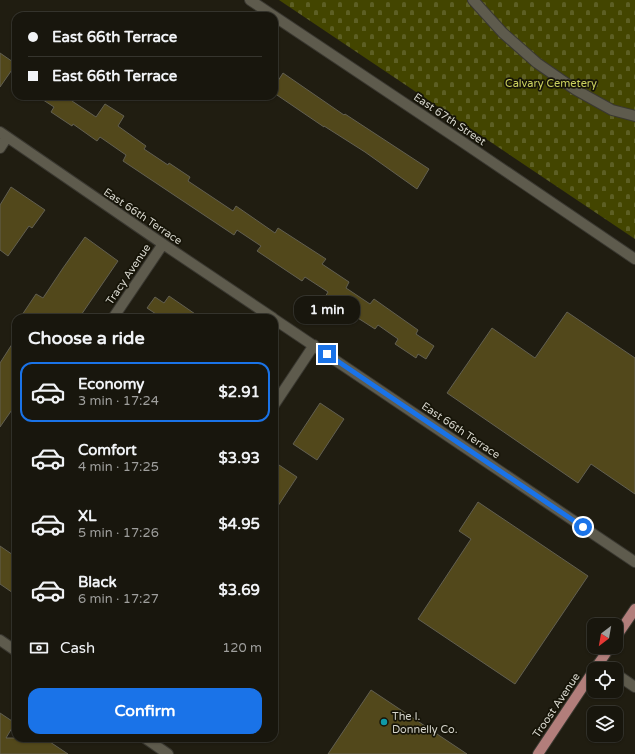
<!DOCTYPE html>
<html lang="en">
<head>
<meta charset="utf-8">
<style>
  body { margin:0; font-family:"Varela Round",sans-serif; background:#211f16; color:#f1f3f6; height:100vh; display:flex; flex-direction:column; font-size:15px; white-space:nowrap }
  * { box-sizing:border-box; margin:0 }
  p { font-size:13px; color:#9f9f9d }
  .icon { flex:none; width:22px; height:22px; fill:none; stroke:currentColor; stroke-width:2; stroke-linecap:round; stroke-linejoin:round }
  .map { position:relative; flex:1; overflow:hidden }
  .details { position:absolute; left:12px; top:314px; width:266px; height:428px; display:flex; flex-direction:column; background:#18160d; border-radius:12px; box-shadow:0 1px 3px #0004,0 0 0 1px #36352e }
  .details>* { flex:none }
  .banner { position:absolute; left:12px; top:12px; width:266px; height:88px; border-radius:12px; box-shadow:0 1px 3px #0004,0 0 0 1px #36352e; display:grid; align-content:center; height:88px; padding:0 16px; background:#18160d }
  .needle { width:26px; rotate:211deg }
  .controls { position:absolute; left:587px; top:618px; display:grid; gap:8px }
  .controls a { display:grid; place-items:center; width:36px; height:36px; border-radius:8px; background:#18160d; box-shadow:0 1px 3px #0004,0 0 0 1px #36352e; font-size:20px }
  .end { position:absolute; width:18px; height:18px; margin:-9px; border:5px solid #1a73e8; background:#fff; box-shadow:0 0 0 2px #fff }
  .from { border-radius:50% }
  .bubble { position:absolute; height:28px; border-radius:12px; background:#18160d; box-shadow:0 1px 3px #0004,0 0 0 1px #36352e; font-size:13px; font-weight:800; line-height:28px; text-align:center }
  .banner b { display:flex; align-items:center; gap:14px; height:38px; font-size:15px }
  .banner b+b { border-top:1px solid #36352e }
  .banner i { width:10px; height:10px; background:#f1f3f6 }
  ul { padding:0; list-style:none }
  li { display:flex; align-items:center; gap:12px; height:60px; margin:0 8px 6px; padding:0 8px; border:2px solid transparent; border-radius:12px }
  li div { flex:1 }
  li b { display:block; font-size:15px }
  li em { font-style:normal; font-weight:800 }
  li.on { border-color:#1a73e8 }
  li>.icon { width:36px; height:36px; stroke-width:1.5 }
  h2 { padding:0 16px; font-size:18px; line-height:48px }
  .pay { display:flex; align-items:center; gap:10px; height:44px; padding:0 16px; font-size:15px }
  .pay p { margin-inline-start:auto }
  .cta { display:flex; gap:8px; margin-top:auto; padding:8px 16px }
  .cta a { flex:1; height:46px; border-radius:12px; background:#1a73e8; color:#fff; font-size:16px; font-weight:800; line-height:46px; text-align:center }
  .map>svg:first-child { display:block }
  .cemetery { fill:url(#cemetery-stones) }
  .building { fill:#52481b; stroke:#625f51 }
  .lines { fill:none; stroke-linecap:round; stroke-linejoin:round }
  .minor-casing { stroke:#3a3831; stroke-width:12 }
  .major-casing { stroke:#3a3831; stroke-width:12 }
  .minor { stroke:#5e5b4d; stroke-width:10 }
  .major { stroke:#b27e7b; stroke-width:10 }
  .route { stroke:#1a73e8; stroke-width:5 }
  .culture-dot { fill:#0f9aa8; stroke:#161408; stroke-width:1.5 }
  .labels { text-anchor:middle; stroke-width:3.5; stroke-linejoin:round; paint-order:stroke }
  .park-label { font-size:11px; fill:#cad05e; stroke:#161408 }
  .street-label { font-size:11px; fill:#d5d4cb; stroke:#161408 }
  .poi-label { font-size:11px; fill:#d5d4cb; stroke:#161408; text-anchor:start }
</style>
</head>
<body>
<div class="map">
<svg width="635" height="754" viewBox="0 0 635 754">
  <defs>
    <pattern id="cemetery-stones" width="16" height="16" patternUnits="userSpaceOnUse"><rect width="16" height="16" fill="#434500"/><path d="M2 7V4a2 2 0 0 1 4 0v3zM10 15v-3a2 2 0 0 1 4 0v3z" fill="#5d5f24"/></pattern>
  </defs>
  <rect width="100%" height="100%" fill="#201d11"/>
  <!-- cemetery -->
  <path class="cemetery" d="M279,0h356v239z"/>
  <!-- building -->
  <path class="building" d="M0,53l16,11 -16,23z
    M283,73l61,42 1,-1 84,55 -12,20 -52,-37 -41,-26v1l-50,-34v-6z
    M37,96h39l-4,5 24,16 9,-13 19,12 -6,10 28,20 -2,3 24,16 1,-2 21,14 -2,4 45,30 3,-5 39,27 3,-5 48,31 -4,5 27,18 -3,6 24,16 4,-5 44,31 -2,4 18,12 -8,13 -8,-5 -2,4 -21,-14 3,-5 -20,-14 -3,4 -50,-32 3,-5 -23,-15 -3,4 -45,-30 4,-5 -24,-16 -3,5 -111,-74 3,-6 -26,-18 -3,4 -24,-17 -1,2 -21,-14 3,-5z
    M11,187l34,23 -13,18 -3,-2 -21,30 -8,-6v-45z
    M85,237l33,24 -39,57h-59l16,-24 7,4 20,-30z
    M169,296l32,22h-39l-15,-10 8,-11 9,6z
    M567,312l68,46v136l-44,-30 -13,19 -131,-90 45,-65 43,30z
    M16,338v66l-16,23v-64z
    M320,403l24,16 -27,41 -24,-16z
    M279,465l18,12 -23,35v-39z
    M478,502l110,74 -73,108 -97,-65 53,-80 -12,-8z
    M0,546l16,11v38l-16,-11z
    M371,690l96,64h-139z
    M0,713l15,10 -9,15h38l24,16h-68z"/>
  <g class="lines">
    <!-- minor casing -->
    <g class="minor-casing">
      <path id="minor" d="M250,0l211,141 174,118
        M473,0l30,33 34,30 39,27 36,20 23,6
        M0,132l163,112 110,74
        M0,148l7,-11
        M113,318l50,-74
        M274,319l361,243
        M274,405l40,-60
        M0,640l16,11
        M599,663l9,6
        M616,674l19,13
        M145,738l23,16"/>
    </g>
    <!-- major casing -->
    <g class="major-casing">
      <path id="major" d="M616,637l19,-28
        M595,669l15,-22
        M538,754l56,-84"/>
    </g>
    <!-- minor -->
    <use href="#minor" class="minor"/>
    <!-- major -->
    <use href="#major" class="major"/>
  </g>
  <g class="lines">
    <!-- route -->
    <path class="route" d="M327,354l256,173"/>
  </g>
  <!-- markers -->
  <circle class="culture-dot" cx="384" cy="722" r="4"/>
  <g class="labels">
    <!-- park labels -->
    <g class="park-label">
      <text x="551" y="87">Calvary Cemetery</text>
    </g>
    <!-- street labels -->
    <g class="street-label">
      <text transform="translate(450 119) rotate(34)" y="4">East 67th Street</text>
      <text transform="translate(143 216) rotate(34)" y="4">East 66th Terrace</text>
      <text transform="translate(128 274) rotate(-56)" y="4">Tracy Avenue</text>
      <text transform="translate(461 430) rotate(34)" y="4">East 66th Terrace</text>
      <text transform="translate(556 705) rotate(-56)" y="4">Troost Avenue</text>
    </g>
    <!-- poi labels -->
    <g class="poi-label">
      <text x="392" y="720">The I.<tspan x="392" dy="13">Donnelly Co.</tspan></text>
    </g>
  </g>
</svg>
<div class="controls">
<a><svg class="needle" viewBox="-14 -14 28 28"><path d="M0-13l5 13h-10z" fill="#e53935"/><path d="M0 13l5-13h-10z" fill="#9f9f9d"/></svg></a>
<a><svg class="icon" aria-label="locate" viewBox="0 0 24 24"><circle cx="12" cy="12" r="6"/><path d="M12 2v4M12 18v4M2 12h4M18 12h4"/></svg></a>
<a><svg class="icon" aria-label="layers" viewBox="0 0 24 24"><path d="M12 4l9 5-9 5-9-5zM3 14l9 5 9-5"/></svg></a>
</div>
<i class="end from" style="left:583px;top:527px"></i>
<i class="end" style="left:327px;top:354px"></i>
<div class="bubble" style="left:294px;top:296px;width:66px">1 min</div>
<div class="banner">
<b><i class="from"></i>East 66th Terrace</b>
<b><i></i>East 66th Terrace</b>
</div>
<section class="details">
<h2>Choose a ride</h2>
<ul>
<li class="on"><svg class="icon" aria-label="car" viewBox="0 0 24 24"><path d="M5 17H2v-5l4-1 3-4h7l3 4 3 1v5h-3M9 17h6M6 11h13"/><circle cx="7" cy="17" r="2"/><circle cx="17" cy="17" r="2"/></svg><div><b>Economy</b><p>3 min · 17:24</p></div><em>$2.91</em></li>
<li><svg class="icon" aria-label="car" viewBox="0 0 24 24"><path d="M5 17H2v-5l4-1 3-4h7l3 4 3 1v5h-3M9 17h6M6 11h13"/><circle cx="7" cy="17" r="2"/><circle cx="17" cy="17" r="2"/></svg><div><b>Comfort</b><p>4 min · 17:25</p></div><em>$3.93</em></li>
<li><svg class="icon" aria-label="car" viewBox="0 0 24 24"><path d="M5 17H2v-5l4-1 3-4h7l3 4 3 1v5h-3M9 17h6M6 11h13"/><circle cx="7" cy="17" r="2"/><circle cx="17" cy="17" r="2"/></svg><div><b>XL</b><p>5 min · 17:26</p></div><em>$4.95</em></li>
<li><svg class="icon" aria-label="car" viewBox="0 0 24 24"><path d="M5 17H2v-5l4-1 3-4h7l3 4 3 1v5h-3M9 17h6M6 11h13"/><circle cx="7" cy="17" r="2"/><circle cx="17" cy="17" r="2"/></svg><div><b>Black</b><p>6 min · 17:27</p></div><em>$3.69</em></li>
</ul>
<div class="pay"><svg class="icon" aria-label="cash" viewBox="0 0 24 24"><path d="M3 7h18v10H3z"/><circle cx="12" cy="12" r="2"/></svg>Cash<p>120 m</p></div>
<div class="cta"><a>Confirm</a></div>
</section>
</div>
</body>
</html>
